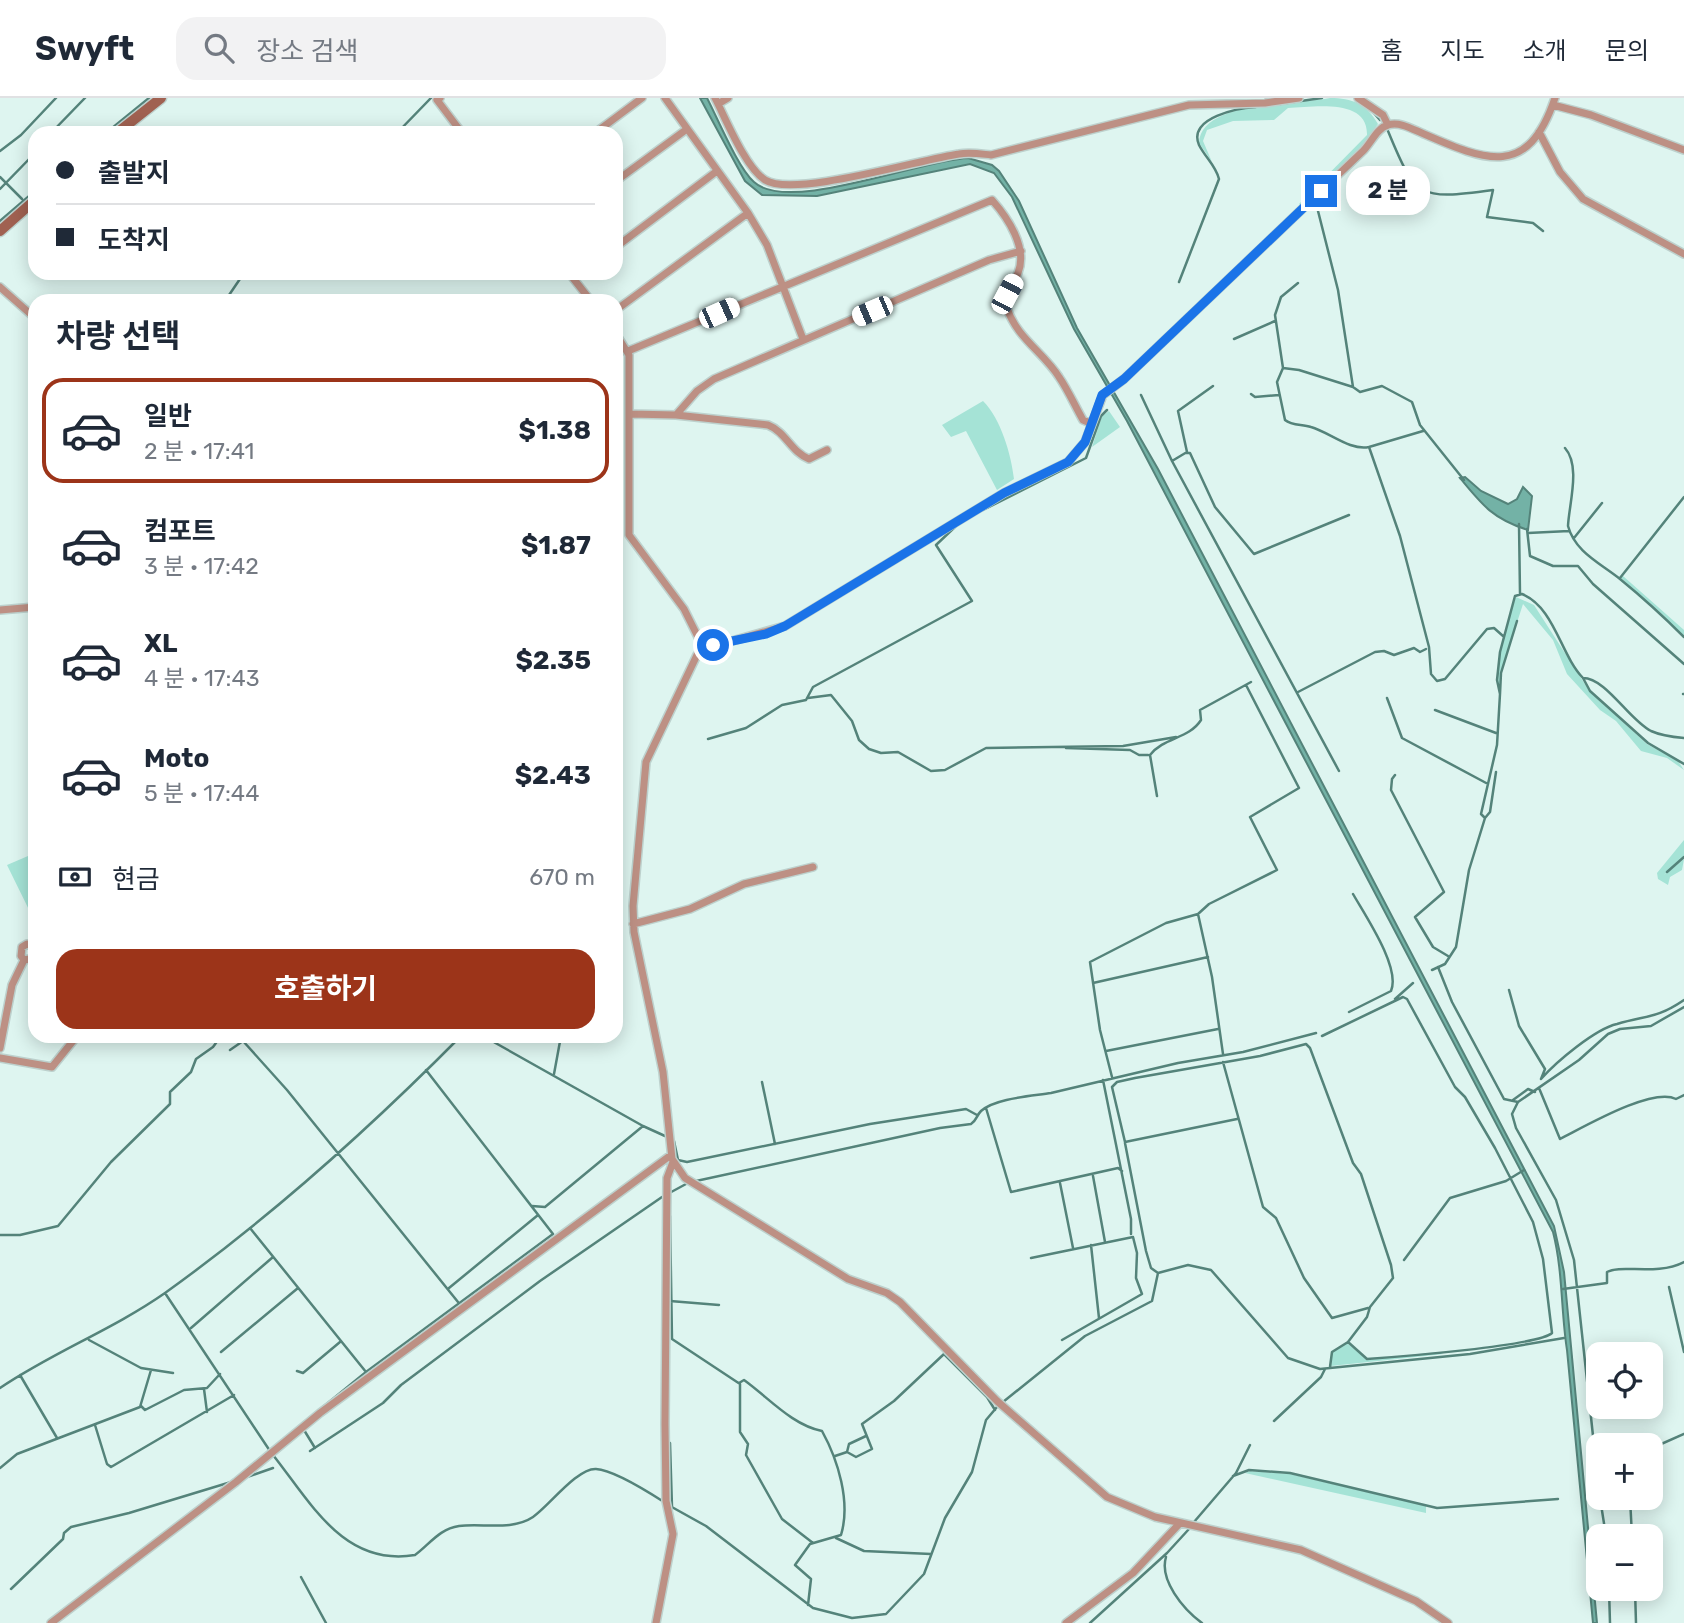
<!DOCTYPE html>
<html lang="ko">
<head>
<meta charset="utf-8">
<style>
  body { margin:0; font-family:Rubik,"Noto Sans KR",sans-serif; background:#f2f2f3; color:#1f2937; height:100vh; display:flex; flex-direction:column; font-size:26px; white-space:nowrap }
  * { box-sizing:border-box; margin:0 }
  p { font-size:23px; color:#747a83 }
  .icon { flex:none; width:38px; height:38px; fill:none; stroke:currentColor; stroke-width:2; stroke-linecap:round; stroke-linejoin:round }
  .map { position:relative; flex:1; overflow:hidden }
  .side { position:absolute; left:28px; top:196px; width:595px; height:749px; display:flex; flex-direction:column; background:#fff; border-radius:21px; box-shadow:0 4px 18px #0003 }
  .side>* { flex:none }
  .hud { position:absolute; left:28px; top:28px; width:595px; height:154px; border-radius:21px; box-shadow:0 4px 18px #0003; display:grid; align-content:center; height:154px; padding:0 28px; background:#fff }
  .controls { position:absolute; left:1586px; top:1244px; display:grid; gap:14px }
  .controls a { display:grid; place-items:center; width:77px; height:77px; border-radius:14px; background:#fff; box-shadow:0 4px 18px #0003; font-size:35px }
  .end { position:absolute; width:32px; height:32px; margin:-16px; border:9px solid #1a73e8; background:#fff; box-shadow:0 0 0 4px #fff }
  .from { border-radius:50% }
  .bubble { position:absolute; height:49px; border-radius:21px; background:#fff; box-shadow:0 4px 18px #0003; font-size:23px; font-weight:700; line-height:49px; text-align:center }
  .car { position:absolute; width:21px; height:42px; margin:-21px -10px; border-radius:9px; box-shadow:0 0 5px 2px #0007; background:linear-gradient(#fff 24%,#345 0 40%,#fff 0 76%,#345 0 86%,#fff 0) }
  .hud b { display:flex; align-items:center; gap:24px; height:66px; font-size:26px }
  .hud b+b { border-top:2px solid #e0e1e3 }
  .hud i { width:18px; height:18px; background:#1f2937 }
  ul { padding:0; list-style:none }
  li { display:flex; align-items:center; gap:21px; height:105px; margin:0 14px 10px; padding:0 14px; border:4px solid transparent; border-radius:21px }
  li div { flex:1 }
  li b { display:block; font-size:26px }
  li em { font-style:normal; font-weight:700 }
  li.selected { border-color:#9c3419 }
  li>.icon { width:63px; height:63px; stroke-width:1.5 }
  h2 { padding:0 28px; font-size:32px; line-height:84px }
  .pay { display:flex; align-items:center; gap:18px; height:77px; padding:0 28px; font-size:26px }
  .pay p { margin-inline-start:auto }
  .cta { display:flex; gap:14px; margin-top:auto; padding:14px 28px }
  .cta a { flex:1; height:80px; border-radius:21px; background:#9c3419; color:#fff; font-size:28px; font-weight:700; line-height:80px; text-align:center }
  header { display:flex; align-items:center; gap:42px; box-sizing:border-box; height:98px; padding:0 35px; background:#fff; border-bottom:2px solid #e0e1e3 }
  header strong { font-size:33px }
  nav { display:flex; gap:38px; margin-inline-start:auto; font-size:24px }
  .search { width:490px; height:63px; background:#f2f2f3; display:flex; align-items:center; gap:18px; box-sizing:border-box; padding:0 24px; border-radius:21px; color:#747a83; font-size:26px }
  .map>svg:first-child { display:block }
  .green { fill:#a5e3d6 }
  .water { fill:#73b2a6; stroke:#54837a; stroke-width:2 }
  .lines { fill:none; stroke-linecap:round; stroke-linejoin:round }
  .stream { stroke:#54837a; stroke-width:2.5 }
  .street-casing { stroke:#bdd1cd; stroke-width:10 }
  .secondary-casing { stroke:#bdd1cd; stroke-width:13 }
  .street { stroke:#bd9084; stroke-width:7 }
  .secondary { stroke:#a06151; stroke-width:10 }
  .route { stroke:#1a73e8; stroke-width:9 }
</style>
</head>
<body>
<header>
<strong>Swyft</strong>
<div class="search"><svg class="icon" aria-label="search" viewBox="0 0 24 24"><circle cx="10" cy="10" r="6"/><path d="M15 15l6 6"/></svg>장소 검색</div>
<nav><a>홈</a><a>지도</a><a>소개</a><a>문의</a></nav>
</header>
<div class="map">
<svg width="1684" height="1525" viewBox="0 0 1684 1525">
  <rect width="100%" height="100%" fill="#def5f0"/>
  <!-- green -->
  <path class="green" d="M1330,0c22,0 37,6 48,26l-16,22 -61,60 -2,-2 68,-69c1,-37 -52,-28 -79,-27l-14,12 -41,1 -26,9 -4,11 9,21 -13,-19c2,-43 99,-38 131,-45z
    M983,303c18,18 28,53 31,78l-17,11 -31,-59 -15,6 -9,-12z
    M1109,313l11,16 -28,20 10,-31z
    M1623,478l61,54v6l-63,-58z
    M1516,499l18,8 56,87 57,52 31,17 6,9 -17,-12 -26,-7 -25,-30 -16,-11 -33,-36 -14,-34 -30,-36 -22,68 -1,21c-8,-19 8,-77 16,-96z
    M1684,742v16l-20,19 20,-16 -2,11 -12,7 -2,8 -10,-6 -1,-6z
    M35,755v69l-28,-57z
    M1347,1245l20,17 71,-8 5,2 -112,12 1,-14z
    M1250,1373l40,3 136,32v7l-181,-40z"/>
  <!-- water -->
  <path class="water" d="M700,0h7c11,21 31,70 47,84 34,32 167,-22 214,-24l24,7 7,6 20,30 58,127 81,141 396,757 10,46 33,351h-4l-26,-273c-6,-37 -4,-79 -14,-118l-426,-811 -53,-92 -62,-132 -18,-24 -24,-9 -153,32 -55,-1 -17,-14z
    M1465,379l16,14 27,13 9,-5 6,-12 9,9 -4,34c-35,-11 -46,-25 -68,-52z"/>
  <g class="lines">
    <!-- stream -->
    <path class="stream" d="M1280,6l42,-6
      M1373,14l7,8
      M1388,33c28,68 31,69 105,59l-6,27 46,6 10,8
      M51,35l34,-35
      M106,35l43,-35
      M397,35l34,-35
      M0,53l21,-16 35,-37
      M0,79l22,22
      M0,91l35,-36
      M1317,109l21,83 15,97 7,5 22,-6 30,16 8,23 44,55
      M0,123l35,-30
      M1179,184l40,-103c-3,-13 -14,-22 -20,-34 -12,-28 41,-37 57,-38
      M225,203l19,-28
      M1234,241l41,-18
      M1283,270l-8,-53 6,-18 17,-14
      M1353,289l-54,-17 -16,-2 -6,14 8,38c7,6 17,4 26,7 18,5 39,24 58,20l31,89 29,111 2,27 6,7 8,-2 42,-50 7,-1 9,8
      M1251,296l4,3 24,-2
      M1141,297l31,66 167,310
      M1369,349l54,-16
      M1565,350c16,18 4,56 3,78 7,26 32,37 52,53 22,18 44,38 64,58
      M1186,355h4l25,54 39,47 95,-39
      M1172,363l15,-9 -9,-41 35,-25
      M983,412l103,-52 15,-42 6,-6
      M1519,426l1,70
      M1527,431l3,27 23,10h25l15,18 91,80
      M1528,435l41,-2
      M1574,440l28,-35
      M1620,480l64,-81
      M1583,580l7,13 58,52 36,21
      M1298,594l77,-40 9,-1 10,4 20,-7 6,4 6,-3
      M1500,596l1,-21 16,-52
      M1683,596h1
      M808,600l23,-3 21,26 7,19 10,9 12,4 17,-1 33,19 14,-1 41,-22 137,-2 53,-9
      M1387,600l15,40 86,46
      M1435,612l61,23
      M708,641l38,-11 36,-23 24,-5 7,-13 159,-86 -36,-56 20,-19
      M1066,650l64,2 9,5h9
      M1395,677l-3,4 -1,11 53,102 -29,25 18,30 15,9
      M1157,698l-7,-41c14,-18 39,-16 51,-35l-1,-10 51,-28
      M1485,720l5,-6 6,-40
      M1667,774l17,-15
      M1438,869l14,35 52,97 14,3 -6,12 4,14 40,72 18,60 24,222
      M1432,872l13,-6 11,-17 13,-77 16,-52 -4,-4 16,-69 3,-51 -3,-14 3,-28 15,-56 7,-2c33,14 38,60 61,84 23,0 46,42 68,53 11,5 22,6 33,7
      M1093,885l115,-26
      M1509,892l10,36 26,43 -4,10
      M1395,901l18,-16
      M1349,914l42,-21c10,-23 -26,-76 -38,-97
      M483,938l160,90 22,10
      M1322,938l81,-39 4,2 48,88 10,10 30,51 38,74 10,37 9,74c-14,13 -157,24 -185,26l-19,-17
      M230,952l13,-9 44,49 171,212
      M1106,953l112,-22
      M1223,956l-11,-77 -14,-63 11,-10 68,-34 -27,-53 49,-29 -53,-103
      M1223,964l40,145 13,11 28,60 28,40 36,-10
      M554,976l7,-38
      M1112,979l-12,-47 -10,-68 76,-39 32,-9
      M1541,981c15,-17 54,-50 76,-55 30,-9 39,-5 67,-24
      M1103,982l28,139v15
      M762,984l13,62
      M1539,990l21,51c24,-12 92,-52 116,-40l8,-4
      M1513,1002l15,-11 7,3
      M1518,1004l61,-42 29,-26 12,-5 31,-3 33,-19
      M986,1010l25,84 107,-24 4,3
      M1237,1021l-112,23 -13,-55 5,-5 18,-4 125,-22 46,-12 4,4 43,115 8,11 30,91 2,13 -23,29 -3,10 -19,25 -16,10 -2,15
      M674,1043l4,19 9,2 183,-38 96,-15 11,6
      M1125,1045l21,108 5,17 7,5
      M1093,1078l12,66
      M696,1083l244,-53 31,-4c6,-4 5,-8 10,-13 14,-13 52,-15 70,-18l127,-30 65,-11 73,-19
      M1060,1085l13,65
      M532,1108l13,1 98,-81
      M670,1118l2,123 68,45v48l8,12 -2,11 36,64 31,24
      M250,1130l116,144
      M0,1137h20l38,-9 53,-64 59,-58v-12l21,-20 5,-13 17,-12 8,-11
      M1091,1147l8,73
      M1031,1160l102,-21 4,16 -1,25 6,16 -80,46
      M1404,1162l46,-62 56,-17 18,-11
      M1669,1189l15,65
      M449,1190l89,-73
      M1563,1191l44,-6v-11c14,-8 50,4 77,-10
      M165,1195l105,158
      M670,1203l49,4
      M191,1230l82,-71
      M89,1242l52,28 32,5
      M221,1254l77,-64
      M297,1273l6,2 37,-31
      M20,1277l37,63
      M739,1285l5,-3c25,18 48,45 78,51 16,29 29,71 19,104l-31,9 -15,21 16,14 -3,26
      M0,1290c53,-36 112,-58 165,-95 106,-76 204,-164 296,-257
      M204,1291l3,23
      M1003,1304l82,-66 67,-35 6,-28 30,-8 23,5 77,88 32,11 150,-15 94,-16
      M141,1308l4,4 39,-20 23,-2 13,-14
      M1274,1323l47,-44 4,-8
      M302,1326l64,-52 187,-138 -127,-164
      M95,1327l12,39 4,3 123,-72
      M304,1332l11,18
      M670,1345l2,64
      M1650,1351l34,-15
      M310,1353l73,-48 18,-18 139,-104 122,-84 24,-13
      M847,1354l2,-8 17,-8
      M273,1357c38,48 71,112 142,100 15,-11 24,-26 44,-29 23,-3 53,5 74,-9 16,-11 44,-49 63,-48 17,1 54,24 68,33
      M835,1358l12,-4 9,5 16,-8 -10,-25 32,-23 50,-47 43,43 8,13
      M0,1370l17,-14 123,-47 11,-37
      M1233,1378l16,-6 41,3 147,35 121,-9
      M247,1379l26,-9
      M1600,1400l6,38
      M1630,1400l2,38
      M670,1408l36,20 107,82 39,10 34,-4 38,-40 21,-56 27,-46 14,-52 11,-13
      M1194,1424l42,-49 14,-28
      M836,1440l28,13 67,3
      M1166,1459c-7,23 17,52 36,66
      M301,1479l25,46
      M11,1491l52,-50 1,-6 7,-6 58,-14 102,-31
      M1609,1491l1,34
      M1635,1491l1,34
      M1090,1525l77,-70 22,-24"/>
    <!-- street casing -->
    <g class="street-casing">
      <path id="street" d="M440,0l-3,2 25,33
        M665,0l83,115 19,32 36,94
        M715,0c11,21 30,69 50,82 29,18 157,-21 194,-26 11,-2 22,0 32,1l198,-50 76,-2 34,-5
        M1358,0l25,17 5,10
        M718,6l10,-6
        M1553,7l38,10 93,35
        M1539,34l21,40 23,27 101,55
        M595,35l47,-35
        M616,83l71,-52
        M616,149l101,-76
        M569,175l22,28
        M0,189l35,31
        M616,212l132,-97
        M616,236l13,21v180l55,74 20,40
        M628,253l364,-151c16,18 36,48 26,73 -5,11 -15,23 -11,35 9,29 37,45 52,69 9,13 16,29 24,43l7,3
        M630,316l46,1 21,-24 17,-12 275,-119 32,-9
        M676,317l92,10c18,7 23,27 41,34l18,-9
        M0,512l35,-3
        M633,826l57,-15 54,-25 69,-17
        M24,862l-3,-4 1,-9 5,-3 8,3
        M24,862l11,-2
        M0,950l12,-63 12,-25
        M0,960l52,9 25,-31
        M51,1525l185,-141 84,-69 351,-258
        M656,1525l17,-89 -7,-33 -1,-77 2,-246 6,-16
        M1066,1525l67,-50 47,-50
        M1448,1525l-32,-22 -115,-51 -146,-33 -48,-20 -110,-96 -97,-99 -13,-9 -39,-14 -163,-101 -13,-19 -9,-87 -29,-140 -1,-26 13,-144 51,-107 7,-6 81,-23 219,-133 64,-31 17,-20 18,-47 21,-16 239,-228c8,-8 14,-23 25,-26 12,-4 26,5 36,9 62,27 104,45 131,-36"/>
    </g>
    <!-- secondary casing -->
    <g class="secondary-casing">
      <path id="secondary" d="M117,35l44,-35
        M0,133l35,-31"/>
    </g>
    <!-- street -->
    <use href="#street" class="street"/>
    <!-- secondary -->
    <use href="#secondary" class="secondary"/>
  </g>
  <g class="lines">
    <!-- route -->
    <path class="route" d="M713,547l53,-11 19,-8 219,-133 64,-31 17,-20 17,-47 22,-16 197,-188"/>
  </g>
</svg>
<div class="controls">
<a><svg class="icon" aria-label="locate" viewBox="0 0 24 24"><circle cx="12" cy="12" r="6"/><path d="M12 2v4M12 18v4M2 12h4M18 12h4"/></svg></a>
<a>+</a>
<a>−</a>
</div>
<i class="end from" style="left:713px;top:547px"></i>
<i class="end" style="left:1321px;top:93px"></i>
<div class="bubble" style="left:1346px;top:68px;width:84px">2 분</div>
<i class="car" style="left:1007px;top:196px;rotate:28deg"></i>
<i class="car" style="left:872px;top:213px;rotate:247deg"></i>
<i class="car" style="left:719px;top:215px;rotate:66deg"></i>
<div class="hud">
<b><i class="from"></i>출발지</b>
<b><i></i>도착지</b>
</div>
<section class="side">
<h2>차량 선택</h2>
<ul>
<li class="selected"><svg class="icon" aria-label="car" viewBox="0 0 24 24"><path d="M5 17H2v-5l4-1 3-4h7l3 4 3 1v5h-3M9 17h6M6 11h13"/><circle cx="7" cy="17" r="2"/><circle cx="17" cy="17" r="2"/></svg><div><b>일반</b><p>2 분 · 17:41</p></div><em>$1.38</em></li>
<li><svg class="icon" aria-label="car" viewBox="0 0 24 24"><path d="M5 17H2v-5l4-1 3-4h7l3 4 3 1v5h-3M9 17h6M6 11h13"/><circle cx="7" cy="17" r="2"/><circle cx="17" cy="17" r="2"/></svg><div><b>컴포트</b><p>3 분 · 17:42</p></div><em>$1.87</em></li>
<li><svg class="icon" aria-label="car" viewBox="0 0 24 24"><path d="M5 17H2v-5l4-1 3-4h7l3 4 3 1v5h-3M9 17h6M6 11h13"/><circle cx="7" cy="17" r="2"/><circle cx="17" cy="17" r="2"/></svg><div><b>XL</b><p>4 분 · 17:43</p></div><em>$2.35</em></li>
<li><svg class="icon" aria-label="car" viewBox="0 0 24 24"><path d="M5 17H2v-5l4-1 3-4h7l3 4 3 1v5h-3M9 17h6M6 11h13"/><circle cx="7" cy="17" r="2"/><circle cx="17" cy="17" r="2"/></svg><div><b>Moto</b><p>5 분 · 17:44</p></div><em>$2.43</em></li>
</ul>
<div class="pay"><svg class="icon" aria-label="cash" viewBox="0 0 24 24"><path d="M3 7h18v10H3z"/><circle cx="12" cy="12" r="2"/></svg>현금<p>670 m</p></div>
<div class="cta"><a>호출하기</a></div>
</section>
</div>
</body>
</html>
